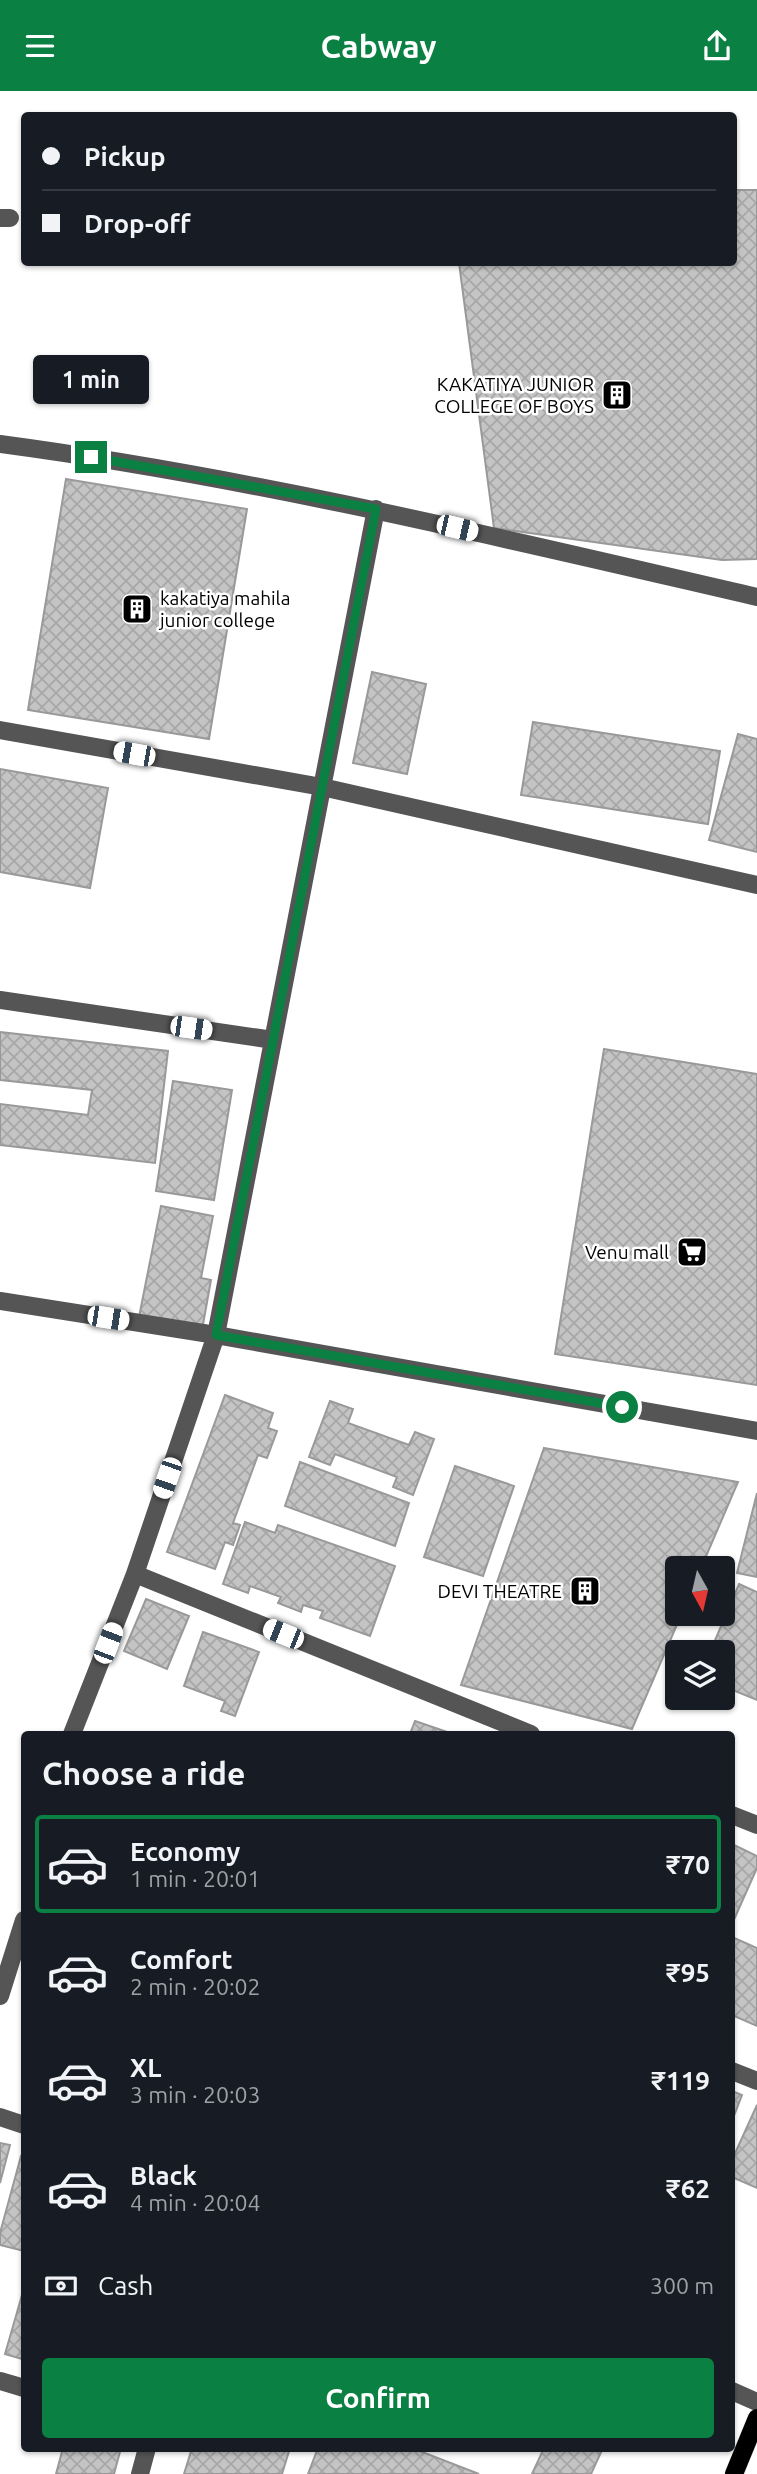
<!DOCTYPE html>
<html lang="en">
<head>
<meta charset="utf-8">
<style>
  body { margin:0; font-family:Ubuntu,sans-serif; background:#20242c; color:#f1f3f6; height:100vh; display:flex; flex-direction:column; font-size:26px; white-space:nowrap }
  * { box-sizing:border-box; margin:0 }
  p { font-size:23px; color:#9ea1a6 }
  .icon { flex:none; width:38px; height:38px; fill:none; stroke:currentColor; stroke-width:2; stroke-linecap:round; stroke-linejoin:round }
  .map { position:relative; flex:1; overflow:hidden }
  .panel { position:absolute; left:21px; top:1640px; width:714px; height:721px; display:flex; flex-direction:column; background:#171b24; border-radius:7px; box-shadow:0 2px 5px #0004 }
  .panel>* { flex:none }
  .guide { position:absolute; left:21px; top:21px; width:716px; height:154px; border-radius:7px; box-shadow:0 2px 5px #0004; display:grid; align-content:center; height:154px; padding:0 21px; background:#171b24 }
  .needle { width:46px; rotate:172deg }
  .fabs { position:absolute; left:665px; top:1465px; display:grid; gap:14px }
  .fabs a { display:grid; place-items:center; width:70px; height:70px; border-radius:7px; background:#171b24; box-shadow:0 2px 5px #0004; font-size:35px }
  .end { position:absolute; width:32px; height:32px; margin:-16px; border:9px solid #0b8043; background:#fff; box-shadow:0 0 0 4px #fff }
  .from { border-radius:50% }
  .bubble { position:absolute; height:49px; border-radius:7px; background:#171b24; box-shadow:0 2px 5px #0004; font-size:23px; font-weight:600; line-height:49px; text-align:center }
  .car { position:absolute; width:21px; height:42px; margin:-21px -10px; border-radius:9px; box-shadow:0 0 5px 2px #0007; background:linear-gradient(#fff 24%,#345 0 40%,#fff 0 76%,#345 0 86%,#fff 0) }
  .guide b { display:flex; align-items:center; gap:24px; height:66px; font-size:26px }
  .guide b+b { border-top:2px solid #363941 }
  .guide i { width:18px; height:18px; background:#f1f3f6 }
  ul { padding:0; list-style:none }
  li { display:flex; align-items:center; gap:21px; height:98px; margin:0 14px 10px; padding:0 7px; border:4px solid transparent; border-radius:7px }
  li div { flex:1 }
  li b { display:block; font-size:26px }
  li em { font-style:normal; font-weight:600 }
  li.on { border-color:#0b8043 }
  li>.icon { width:63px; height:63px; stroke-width:1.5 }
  h2 { padding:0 21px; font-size:32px; line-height:84px }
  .pay { display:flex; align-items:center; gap:18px; height:77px; padding:0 21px; font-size:26px }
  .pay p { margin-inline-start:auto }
  .primary-button { display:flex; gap:14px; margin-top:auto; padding:14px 21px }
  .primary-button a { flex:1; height:80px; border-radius:7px; background:#0b8043; color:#fff; font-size:28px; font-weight:600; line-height:80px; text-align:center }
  header { display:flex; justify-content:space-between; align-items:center; height:91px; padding:0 21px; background:#0b8043; color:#fff; font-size:32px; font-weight:600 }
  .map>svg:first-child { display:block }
  .building { fill:url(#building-cross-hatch); stroke:#999; stroke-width:2 }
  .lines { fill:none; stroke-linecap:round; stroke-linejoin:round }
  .major-casing { stroke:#dbdbdb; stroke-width:19 }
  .minor { stroke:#555; stroke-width:18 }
  .major { stroke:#000; stroke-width:18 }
  .route { stroke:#0b8043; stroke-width:9 }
  .labels { text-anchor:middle; stroke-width:5; stroke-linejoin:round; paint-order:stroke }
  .poi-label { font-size:19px; fill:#000; stroke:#fff; text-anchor:end }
</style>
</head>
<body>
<header><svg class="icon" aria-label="menu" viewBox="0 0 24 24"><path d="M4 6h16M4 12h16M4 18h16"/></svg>Cabway<svg class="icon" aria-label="share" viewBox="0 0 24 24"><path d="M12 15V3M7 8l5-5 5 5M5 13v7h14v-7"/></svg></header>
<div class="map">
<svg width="757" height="2383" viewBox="0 0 757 2383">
  <defs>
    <pattern id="building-cross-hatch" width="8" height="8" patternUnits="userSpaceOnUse" patternTransform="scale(1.75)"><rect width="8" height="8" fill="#c4c4c4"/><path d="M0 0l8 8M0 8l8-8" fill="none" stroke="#a7a7a7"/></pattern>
  </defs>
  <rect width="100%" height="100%" fill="#fff"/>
  <!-- building -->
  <path class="building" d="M733,99h24v369l-35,1 -228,-32 -35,-265h274z
    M66,388l181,30 -38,230 -181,-29z
    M372,581l54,12 -19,90 -54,-11z
    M533,631l187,29 -12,73 -187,-29z
    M738,643l19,5v113l-48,-12z
    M0,678l108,19 -18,100 -90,-16z
    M0,941l168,19 -13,112 -155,-18v-41l88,11 4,-25 -92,-10z
    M604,958l153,25v311l-202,-31z
    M173,990l59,9 -18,110 -58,-9z
    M161,1115l52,10 -12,62 10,2 -9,50 -63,-13z
    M225,1304l48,18 -5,15 9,3 -10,27 -9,-3 -25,68 7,2 -7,20 -8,-3 -10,27 -48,-17z
    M330,1310l23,8 -5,14 61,22 6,-13 19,7 -21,56 -20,-8 4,-10 -62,-23 -5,11 -21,-8z
    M544,1357l194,34 -37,86h-24v45h5l-50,116 -171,-44z
    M300,1371l109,41 -14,43 -110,-40z
    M455,1375l59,20 -31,90 -59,-19z
    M757,1402v84l-20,-4z
    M245,1431l30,11 3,-8 117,41 -25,70 -50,-18 3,-7 -20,-6 -2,7 -23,-9 3,-6 -31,-11 -2,7 -25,-9z
    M739,1493l18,8v108l-34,-14v-34h-13z
    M146,1508l43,17 -22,53 -43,-18z
    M203,1541l56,20 -24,64 -14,-5 4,-10 -41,-15z
    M415,1630l38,13h-43z
    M732,1753l25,12v12l-25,56z
    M732,1846l25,11v78l-25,-11z
    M732,2000l10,4 -10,26z
    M757,2014v83l-25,-11v-17z
    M0,2052l10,2 -10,38z
    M21,2065l3,1v94l-24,-6v-12z
    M24,2197v63l-2,8 -17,-5z
    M63,2357h58l-7,26h-58z
    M192,2357h98l-8,26h-98z
    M318,2357h94l67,26h-171z
    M544,2357h59l-12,26h-59z"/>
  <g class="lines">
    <!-- major casing -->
    <g class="major-casing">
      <path id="major" d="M734,2383l23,-56"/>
    </g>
    <!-- minor -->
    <path class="minor" d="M0,127h10
      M0,353c255,34 506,95 757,153
      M0,639l322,57 435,98
      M0,909l273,40
      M0,1210l216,34 541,96
      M135,1483l81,-239 160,-826
      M72,1643l63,-160 396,160
      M732,1724l25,10
      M0,1905l24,-76
      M732,1980l25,10
      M0,2026l24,8
      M0,2290l24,7
      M732,2300l25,11
      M140,2383l7,-26"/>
    <!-- major -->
    <use href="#major" class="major"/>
  </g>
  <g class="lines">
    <!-- route -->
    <path class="route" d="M91,366l285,52 -160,826 406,72"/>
  </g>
  <!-- icons -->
  <defs>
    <g id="building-square" transform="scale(1.575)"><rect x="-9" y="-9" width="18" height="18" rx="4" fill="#000" stroke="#fff"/><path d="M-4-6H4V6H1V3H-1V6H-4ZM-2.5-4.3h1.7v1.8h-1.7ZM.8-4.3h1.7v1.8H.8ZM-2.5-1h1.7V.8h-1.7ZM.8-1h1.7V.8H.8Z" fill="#fff"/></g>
    <g id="supermarket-square" transform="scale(1.575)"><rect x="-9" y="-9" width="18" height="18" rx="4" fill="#000" stroke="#fff"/><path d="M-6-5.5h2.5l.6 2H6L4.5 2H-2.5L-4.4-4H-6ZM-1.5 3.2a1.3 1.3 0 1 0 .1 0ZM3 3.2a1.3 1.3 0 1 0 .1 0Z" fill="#fff"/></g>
  </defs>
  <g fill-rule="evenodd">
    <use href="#building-square" x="617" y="304"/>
    <use href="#building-square" x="137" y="518"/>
    <use href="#supermarket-square" x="692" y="1161"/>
    <use href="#building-square" x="585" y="1500"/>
  </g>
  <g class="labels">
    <!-- poi labels -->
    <g class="poi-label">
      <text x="594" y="300">KAKATIYA JUNIOR<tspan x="594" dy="22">COLLEGE OF BOYS</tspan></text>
      <text x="160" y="514" text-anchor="start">kakatiya mahila<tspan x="160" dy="22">junior college</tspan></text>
      <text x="669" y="1168">Venu mall</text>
      <text x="562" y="1507">DEVI THEATRE</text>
    </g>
  </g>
</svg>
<div class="fabs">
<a><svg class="needle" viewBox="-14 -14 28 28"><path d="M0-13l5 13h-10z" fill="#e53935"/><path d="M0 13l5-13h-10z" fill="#9ea1a6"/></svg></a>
<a><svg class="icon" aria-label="layers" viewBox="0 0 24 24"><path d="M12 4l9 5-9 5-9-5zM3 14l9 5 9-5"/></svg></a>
</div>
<i class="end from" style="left:622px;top:1316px"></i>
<i class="end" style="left:91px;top:366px"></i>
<div class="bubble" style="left:33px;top:264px;width:116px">1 min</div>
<i class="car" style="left:457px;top:437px;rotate:103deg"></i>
<i class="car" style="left:134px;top:663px;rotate:280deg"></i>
<i class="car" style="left:191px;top:937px;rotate:98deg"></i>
<i class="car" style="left:108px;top:1227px;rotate:99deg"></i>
<i class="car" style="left:167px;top:1387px;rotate:199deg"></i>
<i class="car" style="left:283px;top:1543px;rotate:292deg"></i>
<i class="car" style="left:108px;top:1552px;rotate:21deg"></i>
<div class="guide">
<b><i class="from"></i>Pickup</b>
<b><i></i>Drop-off</b>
</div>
<section class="panel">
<h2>Choose a ride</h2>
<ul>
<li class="on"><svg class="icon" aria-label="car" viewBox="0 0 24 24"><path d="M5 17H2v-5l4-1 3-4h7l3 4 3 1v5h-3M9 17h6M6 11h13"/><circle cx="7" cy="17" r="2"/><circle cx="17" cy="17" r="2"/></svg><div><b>Economy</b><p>1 min · 20:01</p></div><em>₹70</em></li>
<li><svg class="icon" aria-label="car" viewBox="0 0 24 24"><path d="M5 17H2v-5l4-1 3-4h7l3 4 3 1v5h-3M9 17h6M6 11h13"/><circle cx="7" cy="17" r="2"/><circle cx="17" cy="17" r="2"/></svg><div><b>Comfort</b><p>2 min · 20:02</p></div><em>₹95</em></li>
<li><svg class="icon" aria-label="car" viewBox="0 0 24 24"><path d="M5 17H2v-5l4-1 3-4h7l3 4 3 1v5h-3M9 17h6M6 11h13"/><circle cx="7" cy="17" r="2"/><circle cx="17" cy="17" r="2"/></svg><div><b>XL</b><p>3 min · 20:03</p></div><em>₹119</em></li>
<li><svg class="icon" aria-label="car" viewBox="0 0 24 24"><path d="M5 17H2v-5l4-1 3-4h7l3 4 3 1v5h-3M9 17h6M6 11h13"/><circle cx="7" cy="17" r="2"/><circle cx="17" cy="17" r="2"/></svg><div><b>Black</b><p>4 min · 20:04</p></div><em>₹62</em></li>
</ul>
<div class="pay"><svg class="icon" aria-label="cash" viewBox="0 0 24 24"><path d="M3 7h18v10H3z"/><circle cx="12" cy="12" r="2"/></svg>Cash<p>300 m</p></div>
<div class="primary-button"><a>Confirm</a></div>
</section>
</div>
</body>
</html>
